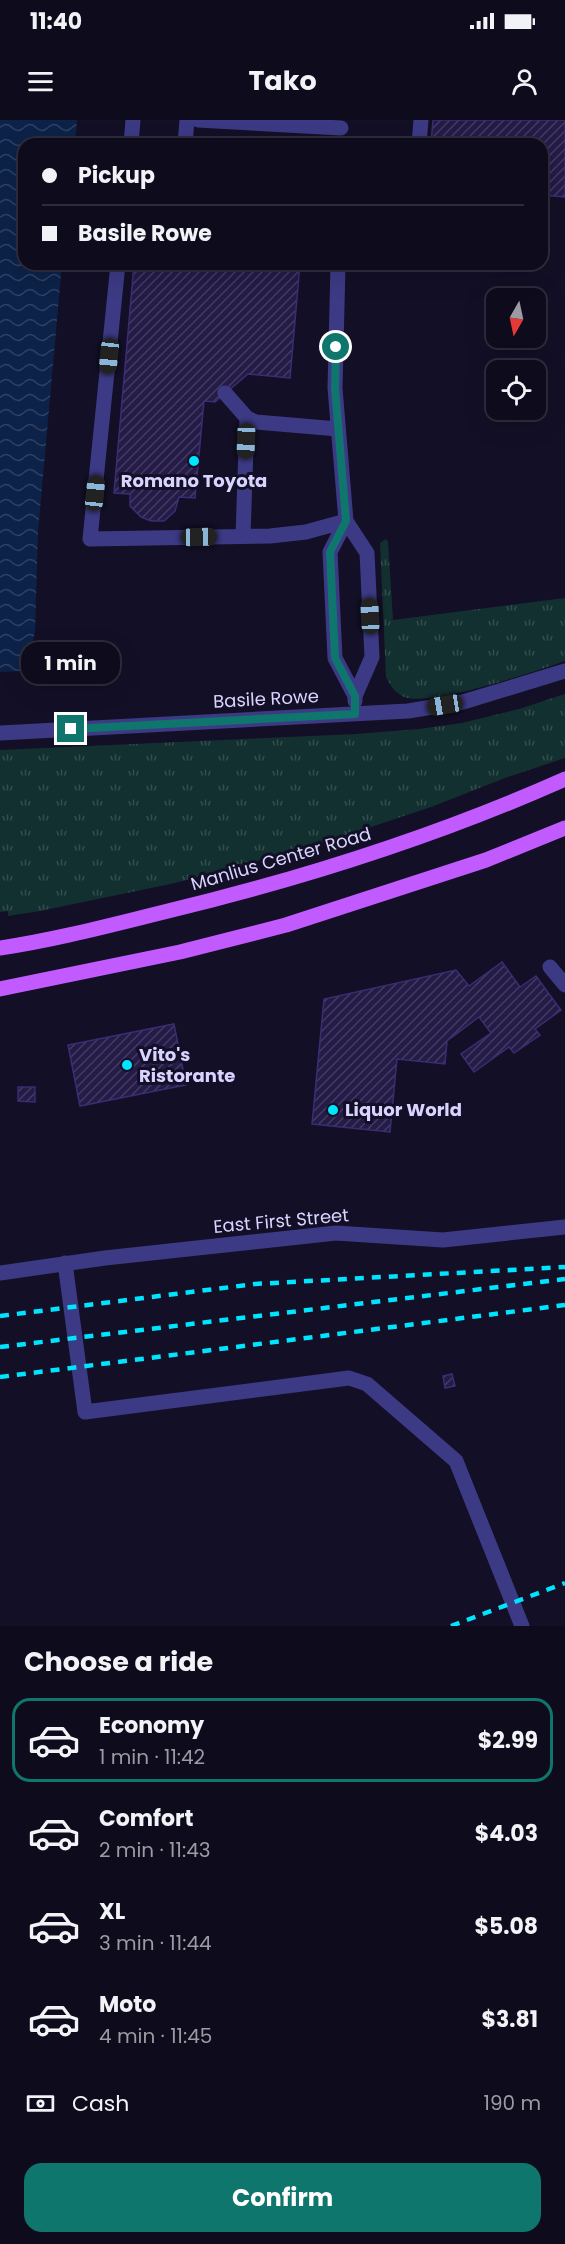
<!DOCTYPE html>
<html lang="en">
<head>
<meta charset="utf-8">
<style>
  body { margin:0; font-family:Poppins,sans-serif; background:#171425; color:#f1f3f6; height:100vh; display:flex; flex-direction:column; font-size:22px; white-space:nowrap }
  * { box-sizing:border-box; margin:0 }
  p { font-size:20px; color:#9b9ba3 }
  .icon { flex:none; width:33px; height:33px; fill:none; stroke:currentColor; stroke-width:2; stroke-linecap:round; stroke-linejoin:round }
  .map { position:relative; height:1506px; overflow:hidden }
  .drawer { display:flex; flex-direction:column; background:#0e0b1c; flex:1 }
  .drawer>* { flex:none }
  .hud { position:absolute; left:18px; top:18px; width:530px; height:132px; border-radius:18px; box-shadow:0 6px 24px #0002,0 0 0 2px #2e2b3b; display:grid; align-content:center; height:132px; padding:0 24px; background:#0e0b1c }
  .needle { width:39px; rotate:189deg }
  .buttons { position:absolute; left:486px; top:168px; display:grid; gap:12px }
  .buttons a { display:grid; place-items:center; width:60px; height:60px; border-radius:12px; background:#0e0b1c; box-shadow:0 6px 24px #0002,0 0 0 2px #2e2b3b; font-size:30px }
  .end { position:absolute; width:27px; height:27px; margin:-14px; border:8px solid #0f766e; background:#fff; box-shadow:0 0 0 3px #fff }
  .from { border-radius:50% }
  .bubble { position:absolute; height:42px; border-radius:18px; background:#0e0b1c; box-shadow:0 6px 24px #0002,0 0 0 2px #2e2b3b; font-size:20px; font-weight:700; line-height:42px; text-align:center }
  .car { position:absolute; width:18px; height:36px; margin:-18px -9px; border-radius:8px; box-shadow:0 0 4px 2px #0007; background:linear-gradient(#222 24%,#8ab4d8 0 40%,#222 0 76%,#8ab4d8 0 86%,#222 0) }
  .hud b { display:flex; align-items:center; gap:21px; height:57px; font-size:22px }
  .hud b+b { border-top:2px solid #2e2b3b }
  .hud i { width:15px; height:15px; background:#f1f3f6 }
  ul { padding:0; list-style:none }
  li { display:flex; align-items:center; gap:18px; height:84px; margin:0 12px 9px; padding:0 12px; border:3px solid transparent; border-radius:18px }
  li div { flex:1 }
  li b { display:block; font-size:22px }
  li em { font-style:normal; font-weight:700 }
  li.active { border-color:#0f766e }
  li>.icon { width:54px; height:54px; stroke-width:1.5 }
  h2 { padding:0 24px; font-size:27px; line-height:72px }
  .pay { display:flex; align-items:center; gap:15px; height:66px; padding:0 24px; font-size:22px }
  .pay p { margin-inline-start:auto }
  .action { display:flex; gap:12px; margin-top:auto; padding:12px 24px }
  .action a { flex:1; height:69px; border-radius:18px; background:#0f766e; color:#fff; font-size:24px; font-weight:700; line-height:69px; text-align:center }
  .status { display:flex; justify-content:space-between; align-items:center; height:42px; padding:0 30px; background:#0e0b1c; direction:ltr }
  .status svg { height:16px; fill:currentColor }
  header { display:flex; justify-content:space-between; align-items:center; height:78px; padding:0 24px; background:#0e0b1c; font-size:27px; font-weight:700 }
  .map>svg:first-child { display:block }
  .grass { fill:url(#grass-tufts) }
  .water { fill:url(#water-waves) }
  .building { fill:url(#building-hatch); stroke:#3b2d73; stroke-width:1.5 }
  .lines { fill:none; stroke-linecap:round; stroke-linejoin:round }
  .minor { stroke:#3d3a85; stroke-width:15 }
  .major { stroke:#c25bff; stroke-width:15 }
  .rail { stroke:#00e5ff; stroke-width:4.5; stroke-dasharray:9 8; stroke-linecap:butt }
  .route { stroke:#0f766e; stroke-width:8 }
  .poi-dot { fill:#00e5ff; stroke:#130f26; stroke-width:2 }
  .labels { text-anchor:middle; stroke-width:6; stroke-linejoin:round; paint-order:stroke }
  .poi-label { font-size:18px; font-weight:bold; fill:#d9d4ff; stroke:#130f26; text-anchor:start }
  .street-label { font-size:18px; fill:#d9d4ff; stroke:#130f26 }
</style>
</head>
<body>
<div class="status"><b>11:40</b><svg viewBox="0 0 49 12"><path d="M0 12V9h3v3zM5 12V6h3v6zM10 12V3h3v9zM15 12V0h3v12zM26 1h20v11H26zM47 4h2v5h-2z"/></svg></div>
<header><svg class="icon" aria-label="menu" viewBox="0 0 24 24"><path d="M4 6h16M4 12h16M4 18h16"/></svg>Tako<svg class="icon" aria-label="person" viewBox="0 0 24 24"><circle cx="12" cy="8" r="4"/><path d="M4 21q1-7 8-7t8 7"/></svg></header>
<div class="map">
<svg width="565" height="1506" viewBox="0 0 565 1506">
  <defs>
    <pattern id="grass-tufts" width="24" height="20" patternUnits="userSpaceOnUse" patternTransform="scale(1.5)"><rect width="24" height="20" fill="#12302f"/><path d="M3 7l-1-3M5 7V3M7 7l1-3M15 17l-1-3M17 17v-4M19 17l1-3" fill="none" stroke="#344d4e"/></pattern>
    <pattern id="water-waves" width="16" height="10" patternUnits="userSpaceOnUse" patternTransform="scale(1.5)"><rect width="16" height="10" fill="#0c2248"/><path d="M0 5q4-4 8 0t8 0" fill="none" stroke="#2f4163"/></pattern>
    <pattern id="building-hatch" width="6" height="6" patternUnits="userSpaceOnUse" patternTransform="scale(1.5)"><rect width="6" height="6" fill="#241b47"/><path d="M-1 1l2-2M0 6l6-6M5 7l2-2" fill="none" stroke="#433b63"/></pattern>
  </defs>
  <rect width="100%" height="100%" fill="#130f26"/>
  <!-- grass -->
  <path class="grass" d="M386,419l2,3 5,78 172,-22v63c-28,10 -136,46 -161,36 -9,-4 -14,-12 -18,-20l-6,-134z
    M565,574v64l-60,20 -74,29 -111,37 -145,39 -135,28 -32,5v-5l-8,1v-162l355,-16 64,-5 43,-6 57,-14z"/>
  <!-- water -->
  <path class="water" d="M0,0h77l-2,24h-51v120h38l-24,268 -3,100 -4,17 -9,22 -22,1z"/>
  <!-- building -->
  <path class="building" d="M433,0h132v77l-23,-2v-51h-111z
    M134,144h166l-10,114 -42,-4 -33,28 -11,-1 -9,97 -16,-1 -4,14 -11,10h-13l-10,-4 -11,-11v-12l-16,-1z
    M502,842l18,25 16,-11 25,34 -26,19 5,6 -26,18 -5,-6 -35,25 -13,-18 30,-21 -12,-16 -32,24 -2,23 -48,-5 -7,73 -78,-8 12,-125 132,-29 13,16z
    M174,904l12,61 -106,21 -12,-61z
    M18,967h17v15l-17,-1z
    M452,1254l3,12 -10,2 -2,-12z"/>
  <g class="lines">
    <!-- minor -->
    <path class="minor" d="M198,0l143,8
      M131,24l2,-24
      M185,24l2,-24
      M419,24l2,-24
      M118,144l-28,275 180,-3 36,-4 40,-11
      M338,144l-3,124 11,133 21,32 5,104 -17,39
      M225,273l22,25 9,4 82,7
      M346,401l-16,31 5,106 20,38v5
      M243,416l4,-118
      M0,613l408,-22 55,-9 102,-31
      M550,847l15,18
      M65,1143l20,149 264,-34 18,6 89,77 66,165
      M0,1153l105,-15 231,-25 107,7 122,-13"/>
    <!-- major -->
    <path class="major" d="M0,828c54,-8 107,-22 160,-35 138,-33 275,-76 405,-134
      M0,869l180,-37 106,-27 200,-65 79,-32"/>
    <!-- rail -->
    <path class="rail" d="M0,1196l255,-32 310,-17
      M0,1227l565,-68
      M0,1257l565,-72
      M451,1506l114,-43"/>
  </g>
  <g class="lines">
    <!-- route -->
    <path class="route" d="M71,609l284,-15v-18l-20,-38 -5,-106 16,-31 -11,-133 1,-41"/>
  </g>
  <!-- markers -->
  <g class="poi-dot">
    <circle cx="194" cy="341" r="6"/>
    <circle cx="127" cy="945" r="6"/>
    <circle cx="333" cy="990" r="6"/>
  </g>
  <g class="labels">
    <!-- poi labels -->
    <g class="poi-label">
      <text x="194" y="367" text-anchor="middle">Romano Toyota</text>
      <text x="139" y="941">Vito's<tspan x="139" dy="21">Ristorante</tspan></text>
      <text x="345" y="996">Liquor World</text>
    </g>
    <!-- street labels -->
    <g class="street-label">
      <text transform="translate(266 579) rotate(-3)" y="6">Basile Rowe</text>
      <text transform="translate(281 739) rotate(-16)" y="6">Manlius Center Road</text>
      <text transform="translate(281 1101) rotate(-5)" y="6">East First Street</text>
    </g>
  </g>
</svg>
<div class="buttons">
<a><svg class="needle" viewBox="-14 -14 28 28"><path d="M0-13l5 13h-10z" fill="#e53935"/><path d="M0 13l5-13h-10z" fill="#9b9ba3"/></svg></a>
<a><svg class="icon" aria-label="locate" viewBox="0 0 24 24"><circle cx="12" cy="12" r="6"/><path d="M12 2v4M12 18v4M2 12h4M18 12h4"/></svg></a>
</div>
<i class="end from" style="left:336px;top:227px"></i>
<i class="end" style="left:71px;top:609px"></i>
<div class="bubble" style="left:21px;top:522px;width:99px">1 min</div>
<i class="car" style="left:109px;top:236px;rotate:186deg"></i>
<i class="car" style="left:246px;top:321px;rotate:182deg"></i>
<i class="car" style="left:95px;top:373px;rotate:6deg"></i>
<i class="car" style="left:199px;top:417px;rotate:89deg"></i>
<i class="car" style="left:370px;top:496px;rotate:357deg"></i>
<i class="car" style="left:445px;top:585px;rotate:261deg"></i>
<div class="hud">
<b><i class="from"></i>Pickup</b>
<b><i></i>Basile Rowe</b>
</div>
</div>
<section class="drawer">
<h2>Choose a ride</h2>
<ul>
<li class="active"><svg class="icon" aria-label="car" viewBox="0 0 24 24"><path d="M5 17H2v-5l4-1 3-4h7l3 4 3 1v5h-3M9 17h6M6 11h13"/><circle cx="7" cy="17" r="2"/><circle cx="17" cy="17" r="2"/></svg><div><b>Economy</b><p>1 min · 11:42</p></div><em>$2.99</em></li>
<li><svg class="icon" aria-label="car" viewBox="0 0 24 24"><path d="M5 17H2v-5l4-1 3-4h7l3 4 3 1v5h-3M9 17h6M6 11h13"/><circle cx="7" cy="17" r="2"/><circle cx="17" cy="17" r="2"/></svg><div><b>Comfort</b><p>2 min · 11:43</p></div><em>$4.03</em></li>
<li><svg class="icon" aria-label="car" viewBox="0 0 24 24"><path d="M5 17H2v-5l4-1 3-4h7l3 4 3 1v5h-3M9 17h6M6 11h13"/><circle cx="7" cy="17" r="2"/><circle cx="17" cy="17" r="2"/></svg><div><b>XL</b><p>3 min · 11:44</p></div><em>$5.08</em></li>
<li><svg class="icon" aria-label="car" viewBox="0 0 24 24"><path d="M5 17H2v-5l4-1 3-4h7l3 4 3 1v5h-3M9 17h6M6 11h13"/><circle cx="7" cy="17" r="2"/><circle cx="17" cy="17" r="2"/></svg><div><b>Moto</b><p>4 min · 11:45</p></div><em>$3.81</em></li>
</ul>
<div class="pay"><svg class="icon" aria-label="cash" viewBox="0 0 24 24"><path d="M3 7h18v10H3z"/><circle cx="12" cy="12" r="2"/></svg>Cash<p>190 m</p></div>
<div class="action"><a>Confirm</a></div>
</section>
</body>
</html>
